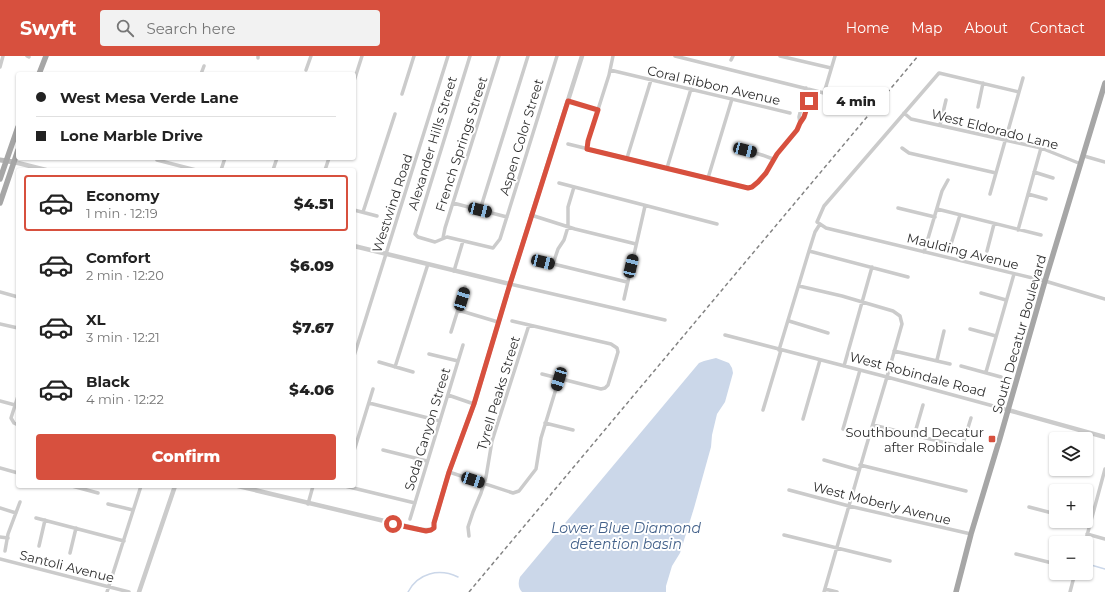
<!DOCTYPE html>
<html lang="en">
<head>
<meta charset="utf-8">
<style>
  body { margin:0; font-family:Montserrat,sans-serif; background:#f2f2f2; color:#222; height:100vh; display:flex; flex-direction:column; font-size:15px; white-space:nowrap }
  * { box-sizing:border-box; margin:0 }
  p { font-size:13px; color:#767676 }
  .icon { flex:none; width:22px; height:22px; fill:none; stroke:currentColor; stroke-width:2; stroke-linecap:round; stroke-linejoin:round }
  .map { position:relative; flex:1; overflow:hidden }
  .panel { position:absolute; left:16px; top:112px; width:340px; height:320px; display:flex; flex-direction:column; background:#fff; border-radius:4px; box-shadow:0 1px 3px #0004 }
  .panel>* { flex:none }
  .guide { position:absolute; left:16px; top:16px; width:340px; height:88px; border-radius:4px; box-shadow:0 1px 3px #0004; display:grid; align-content:center; height:88px; padding:0 20px; background:#fff }
  .fabs { position:absolute; left:1049px; top:376px; display:grid; gap:8px }
  .fabs a { display:grid; place-items:center; width:44px; height:44px; border-radius:4px; background:#fff; box-shadow:0 1px 3px #0004; font-size:20px }
  .end { position:absolute; width:18px; height:18px; margin:-9px; border:5px solid #d7503e; background:#fff; box-shadow:0 0 0 2px #fff }
  .from { border-radius:50% }
  .bubble { position:absolute; height:28px; border-radius:4px; background:#fff; box-shadow:0 1px 3px #0004; font-size:13px; font-weight:800; line-height:28px; text-align:center }
  .car { position:absolute; width:12px; height:24px; margin:-12px -6px; border-radius:5px; box-shadow:0 0 3px 1px #0007; background:linear-gradient(#222 24%,#8ab4d8 0 40%,#222 0 76%,#8ab4d8 0 86%,#222 0) }
  .guide b { display:flex; align-items:center; gap:14px; height:38px; font-size:15px }
  .guide b+b { border-top:1px solid #e0e0e0 }
  .guide i { width:10px; height:10px; background:#222 }
  ul { padding:7px 0 0; list-style:none }
  li { display:flex; align-items:center; gap:12px; height:56px; margin:0 8px 6px; padding:0 12px; border:2px solid transparent; border-radius:4px }
  li div { flex:1 }
  li b { display:block; font-size:15px }
  li em { font-style:normal; font-weight:800 }
  li.selected { border-color:#d7503e }
  li>.icon { width:36px; height:36px; stroke-width:1.5 }
  .cta { display:flex; gap:8px; margin-top:auto; padding:8px 20px }
  .cta a { flex:1; height:46px; border-radius:4px; background:#d7503e; color:#fff; font-size:16px; font-weight:800; line-height:46px; text-align:center }
  header { display:flex; align-items:center; gap:24px; box-sizing:border-box; height:56px; padding:0 20px; background:#d7503e; color:#fff }
  header strong { font-size:19px }
  nav { display:flex; gap:22px; margin-inline-start:auto; font-size:14px }
  .search { width:280px; height:36px; background:#f2f2f2; display:flex; align-items:center; gap:10px; box-sizing:border-box; padding:0 14px; border-radius:4px; color:#767676; font-size:15px }
  .map>svg:first-child { display:block }
  .water { fill:#cbd7e9 }
  .lines { fill:none; stroke-linecap:round; stroke-linejoin:round }
  .stream { stroke:#cbd7e9; stroke-width:1.5 }
  .minor { stroke:#cbcbcb; stroke-width:3.5 }
  .tertiary { stroke:#cbcbcb; stroke-width:4.5 }
  .secondary { stroke:#b8b8b8; stroke-width:5 }
  .primary { stroke:#a6a6a6; stroke-width:5.5 }
  .rail { stroke:#838383; stroke-width:1.5; stroke-dasharray:4 3; stroke-linecap:butt }
  .route { stroke:#d7503e; stroke-width:5 }
  .poi-dot { fill:#d7503e; stroke:#fff; stroke-width:1.5 }
  .labels { text-anchor:middle; stroke-width:4; stroke-linejoin:round; paint-order:stroke }
  .street-label { font-size:13px; fill:#2e2e2e; stroke:#fff }
  .poi-label { font-size:13px; fill:#2e2e2e; stroke:#fff; text-anchor:end }
  .water-label { font-size:14px; font-style:italic; fill:#43618a; stroke:#fff }
</style>
</head>
<body>
<header>
<strong>Swyft</strong>
<div class="search"><svg class="icon" aria-label="search" viewBox="0 0 24 24"><circle cx="10" cy="10" r="6"/><path d="M15 15l6 6"/></svg>Search here</div>
<nav><a>Home</a><a>Map</a><a>About</a><a>Contact</a></nav>
</header>
<div class="map">
<svg width="1105" height="536" viewBox="0 0 1105 536">
  <rect width="100%" height="100%" fill="#fff"/>
  <!-- water -->
  <path class="water" d="M716,302l13,5 3,5 1,5 -8,29 -8,12 -5,21 -1,12 -17,61 -14,45 -8,13 -6,20v6h-144c-4,-4 -4,-10 -2,-15l179,-214 5,-2z"/>
  <g class="lines">
    <!-- stream -->
    <path class="stream" d="M1091,509l14,4
      M408,536c10,-19 31,-24 50,-15"/>
    <!-- minor -->
    <path class="minor" d="M27,0l2,1
      M470,0l-55,178 3,3 17,5 12,-5 46,11 7,-9 57,-183
      M675,0l161,40
      M780,0l51,12
      M258,2v-2
      M731,4l2,-4
      M0,11l3,-11
      M306,14l5,-14
      M610,14l180,43
      M201,18l3,-8
      M354,25l8,-25
      M1019,36l-80,-19 -115,133 -7,16 9,6 219,53 60,18
      M824,37l11,-37
      M402,38l12,-38
      M568,45l30,9
      M978,51l5,-24
      M904,57l7,6 130,29 40,16
      M800,67l-1,-6 7,-29
      M940,69l6,-25
      M568,88l181,44 3,-1 6,-5 8,-9 11,-19 20,-24 3,-7 4,-6 8,-27
      M902,92l7,5 87,20
      M587,93l1,-8 21,-66 4,-19
      M745,94l17,5 11,4
      M1084,100l21,6
      M627,102l24,-78
      M157,104l39,10
      M667,112l24,-79
      M221,114l4,-12
      M273,114l4,-12
      M325,114l4,-12
      M1034,116l19,6
      M708,122l24,-79
      M559,127l158,41
      M990,138l33,-116
      M1028,138l18,5
      M453,147l54,14
      M898,152l37,9
      M937,153l104,26
      M354,154l23,6
      M480,154l48,-154
      M363,156l32,-98
      M531,159l44,14 61,15
      M1018,174l23,-82
      M443,182l2,-10 54,-172
      M951,188l9,-29
      M809,195l99,26
      M987,195l7,-27
      M924,196l18,-61 6,-11
      M533,203l94,23
      M553,208l5,-15 6,-9 4,-13v-20l6,-20
      M454,215l9,-30
      M510,228l155,36
      M799,230l43,10 51,15 7,5 2,8 -15,53 -21,70 -42,145
      M0,236l18,5
      M981,237l25,7
      M624,243l21,-93
      M458,254l40,12
      M512,265l99,23 6,4 1,4 -10,33 -3,3 -4,1 -59,-15
      M789,265l39,12
      M0,268l18,4
      M970,273l26,7
      M451,276l14,-45
      M725,279l162,42 121,33
      M779,294l30,-99 6,-19 5,-8
      M894,295l56,13
      M429,298l29,7
      M354,300l94,-300
      M937,304l7,-29
      M379,306l34,10
      M844,310l28,-99
      M961,310l40,11
      M395,311l33,-103
      M986,316l28,-98
      M448,339l26,9
      M18,340l-7,22 3,5 4,2
      M0,345l15,4
      M369,347l71,18
      M763,354l18,-60
      M803,363l17,-59
      M545,367l28,7
      M873,369l106,26
      M843,373l17,-59
      M914,380l9,-31
      M962,391l9,-29
      M383,394l44,11
      M354,395l19,-62
      M824,404l35,10
      M860,409l106,26
      M0,412l18,5
      M449,416l64,21 6,-2 17,-22 5,-31 18,-59
      M72,430l26,7
      M345,430l70,17
      M789,434l60,16 122,28
      M108,448l25,6
      M308,448l5,-18
      M1029,451l27,7
      M0,452l16,5
      M36,462l88,23
      M410,463l53,-174
      M1081,465l9,3
      M1087,478l18,5
      M784,479l106,26
      M469,480l-1,-9 5,-15 8,-19 5,-16 6,-36 37,-116
      M0,481l8,1
      M1085,487l20,-74
      M39,490l6,-26
      M5,495l3,-17 12,-32
      M70,497l6,-25
      M1016,498l40,10
      M0,503l129,33
      M825,533l12,3
      M107,536l34,-106
      M1070,536l5,-19"/>
    <!-- tertiary -->
    <path class="tertiary" d="M14,106l32,8
      M354,190l156,38
      M1008,354l97,27
      M238,430l184,44h9l3,-2v-5l15,-51 25,-68 36,-120 72,-228
      M139,536l36,-106"/>
    <!-- secondary -->
    <path class="secondary" d="M0,104l14,2"/>
    <!-- primary -->
    <path class="primary" d="M39,18l7,-18
      M0,123l18,-52
      M0,147l18,-53
      M956,536l15,-58 29,-96 45,-157 60,-198"/>
    <!-- rail -->
    <path class="rail" d="M469,536l449,-536"/>
  </g>
  <g class="lines">
    <!-- route -->
    <path class="route" d="M393,468l33,7 5,-1 3,-2v-5l15,-51 25,-68 36,-120 58,-183 30,9 -10,31 -1,8 161,39 4,-1 6,-5 8,-9 11,-19 20,-24 3,-7 4,-6 5,-16"/>
  </g>
  <!-- markers -->
  <rect class="poi-dot" x="988" y="379" width="8" height="8" rx="2"/>
  <g class="labels">
    <!-- street labels -->
    <g class="street-label">
      <text transform="translate(714 29) rotate(13)" y="5">Coral Ribbon Avenue</text>
      <text transform="translate(995 73) rotate(14)" y="5">West Eldorado Lane</text>
      <text transform="translate(521 81) rotate(-73)" y="5">Aspen Color Street</text>
      <text transform="translate(432 87) rotate(-73)" y="5">Alexander Hills Street</text>
      <text transform="translate(461 88) rotate(-72)" y="5">French Springs Street</text>
      <text transform="translate(392 147) rotate(-72)" y="5">Westwind Road</text>
      <text transform="translate(963 195) rotate(14)" y="5">Maulding Avenue</text>
      <text transform="translate(1019 278) rotate(-74)" y="5">South Decatur Boulevard</text>
      <text transform="translate(918 318) rotate(15)" y="5">West Robindale Road</text>
      <text transform="translate(498 337) rotate(-73)" y="5">Tyrell Peaks Street</text>
      <text transform="translate(427 373) rotate(-73)" y="5">Soda Canyon Street</text>
      <text transform="translate(882 447) rotate(14)" y="5">West Moberly Avenue</text>
      <text transform="translate(67 510) rotate(14)" y="5">Santoli Avenue</text>
    </g>
    <!-- poi labels -->
    <g class="poi-label">
      <text x="984" y="381">Southbound Decatur<tspan x="984" dy="15">after Robindale</tspan></text>
    </g>
    <!-- water labels -->
    <g class="water-label">
      <text x="626" y="477">Lower Blue Diamond<tspan x="626" dy="16">detention basin</tspan></text>
    </g>
  </g>
</svg>
<div class="fabs">
<a><svg class="icon" aria-label="layers" viewBox="0 0 24 24"><path d="M12 4l9 5-9 5-9-5zM3 14l9 5 9-5"/></svg></a>
<a>+</a>
<a>−</a>
</div>
<i class="end from" style="left:393px;top:468px"></i>
<i class="end" style="left:809px;top:45px"></i>
<div class="bubble" style="left:823px;top:31px;width:66px">4 min</div>
<i class="car" style="left:745px;top:94px;rotate:105deg"></i>
<i class="car" style="left:480px;top:154px;rotate:104deg"></i>
<i class="car" style="left:543px;top:206px;rotate:104deg"></i>
<i class="car" style="left:631px;top:210px;rotate:13deg"></i>
<i class="car" style="left:462px;top:243px;rotate:17deg"></i>
<i class="car" style="left:559px;top:323px;rotate:197deg"></i>
<i class="car" style="left:473px;top:424px;rotate:108deg"></i>
<div class="guide">
<b><i class="from"></i>West Mesa Verde Lane</b>
<b><i></i>Lone Marble Drive</b>
</div>
<section class="panel">
<ul>
<li class="selected"><svg class="icon" aria-label="car" viewBox="0 0 24 24"><path d="M5 17H2v-5l4-1 3-4h7l3 4 3 1v5h-3M9 17h6M6 11h13"/><circle cx="7" cy="17" r="2"/><circle cx="17" cy="17" r="2"/></svg><div><b>Economy</b><p>1 min · 12:19</p></div><em>$4.51</em></li>
<li><svg class="icon" aria-label="car" viewBox="0 0 24 24"><path d="M5 17H2v-5l4-1 3-4h7l3 4 3 1v5h-3M9 17h6M6 11h13"/><circle cx="7" cy="17" r="2"/><circle cx="17" cy="17" r="2"/></svg><div><b>Comfort</b><p>2 min · 12:20</p></div><em>$6.09</em></li>
<li><svg class="icon" aria-label="car" viewBox="0 0 24 24"><path d="M5 17H2v-5l4-1 3-4h7l3 4 3 1v5h-3M9 17h6M6 11h13"/><circle cx="7" cy="17" r="2"/><circle cx="17" cy="17" r="2"/></svg><div><b>XL</b><p>3 min · 12:21</p></div><em>$7.67</em></li>
<li><svg class="icon" aria-label="car" viewBox="0 0 24 24"><path d="M5 17H2v-5l4-1 3-4h7l3 4 3 1v5h-3M9 17h6M6 11h13"/><circle cx="7" cy="17" r="2"/><circle cx="17" cy="17" r="2"/></svg><div><b>Black</b><p>4 min · 12:22</p></div><em>$4.06</em></li>
</ul>
<div class="cta"><a>Confirm</a></div>
</section>
</div>
</body>
</html>
